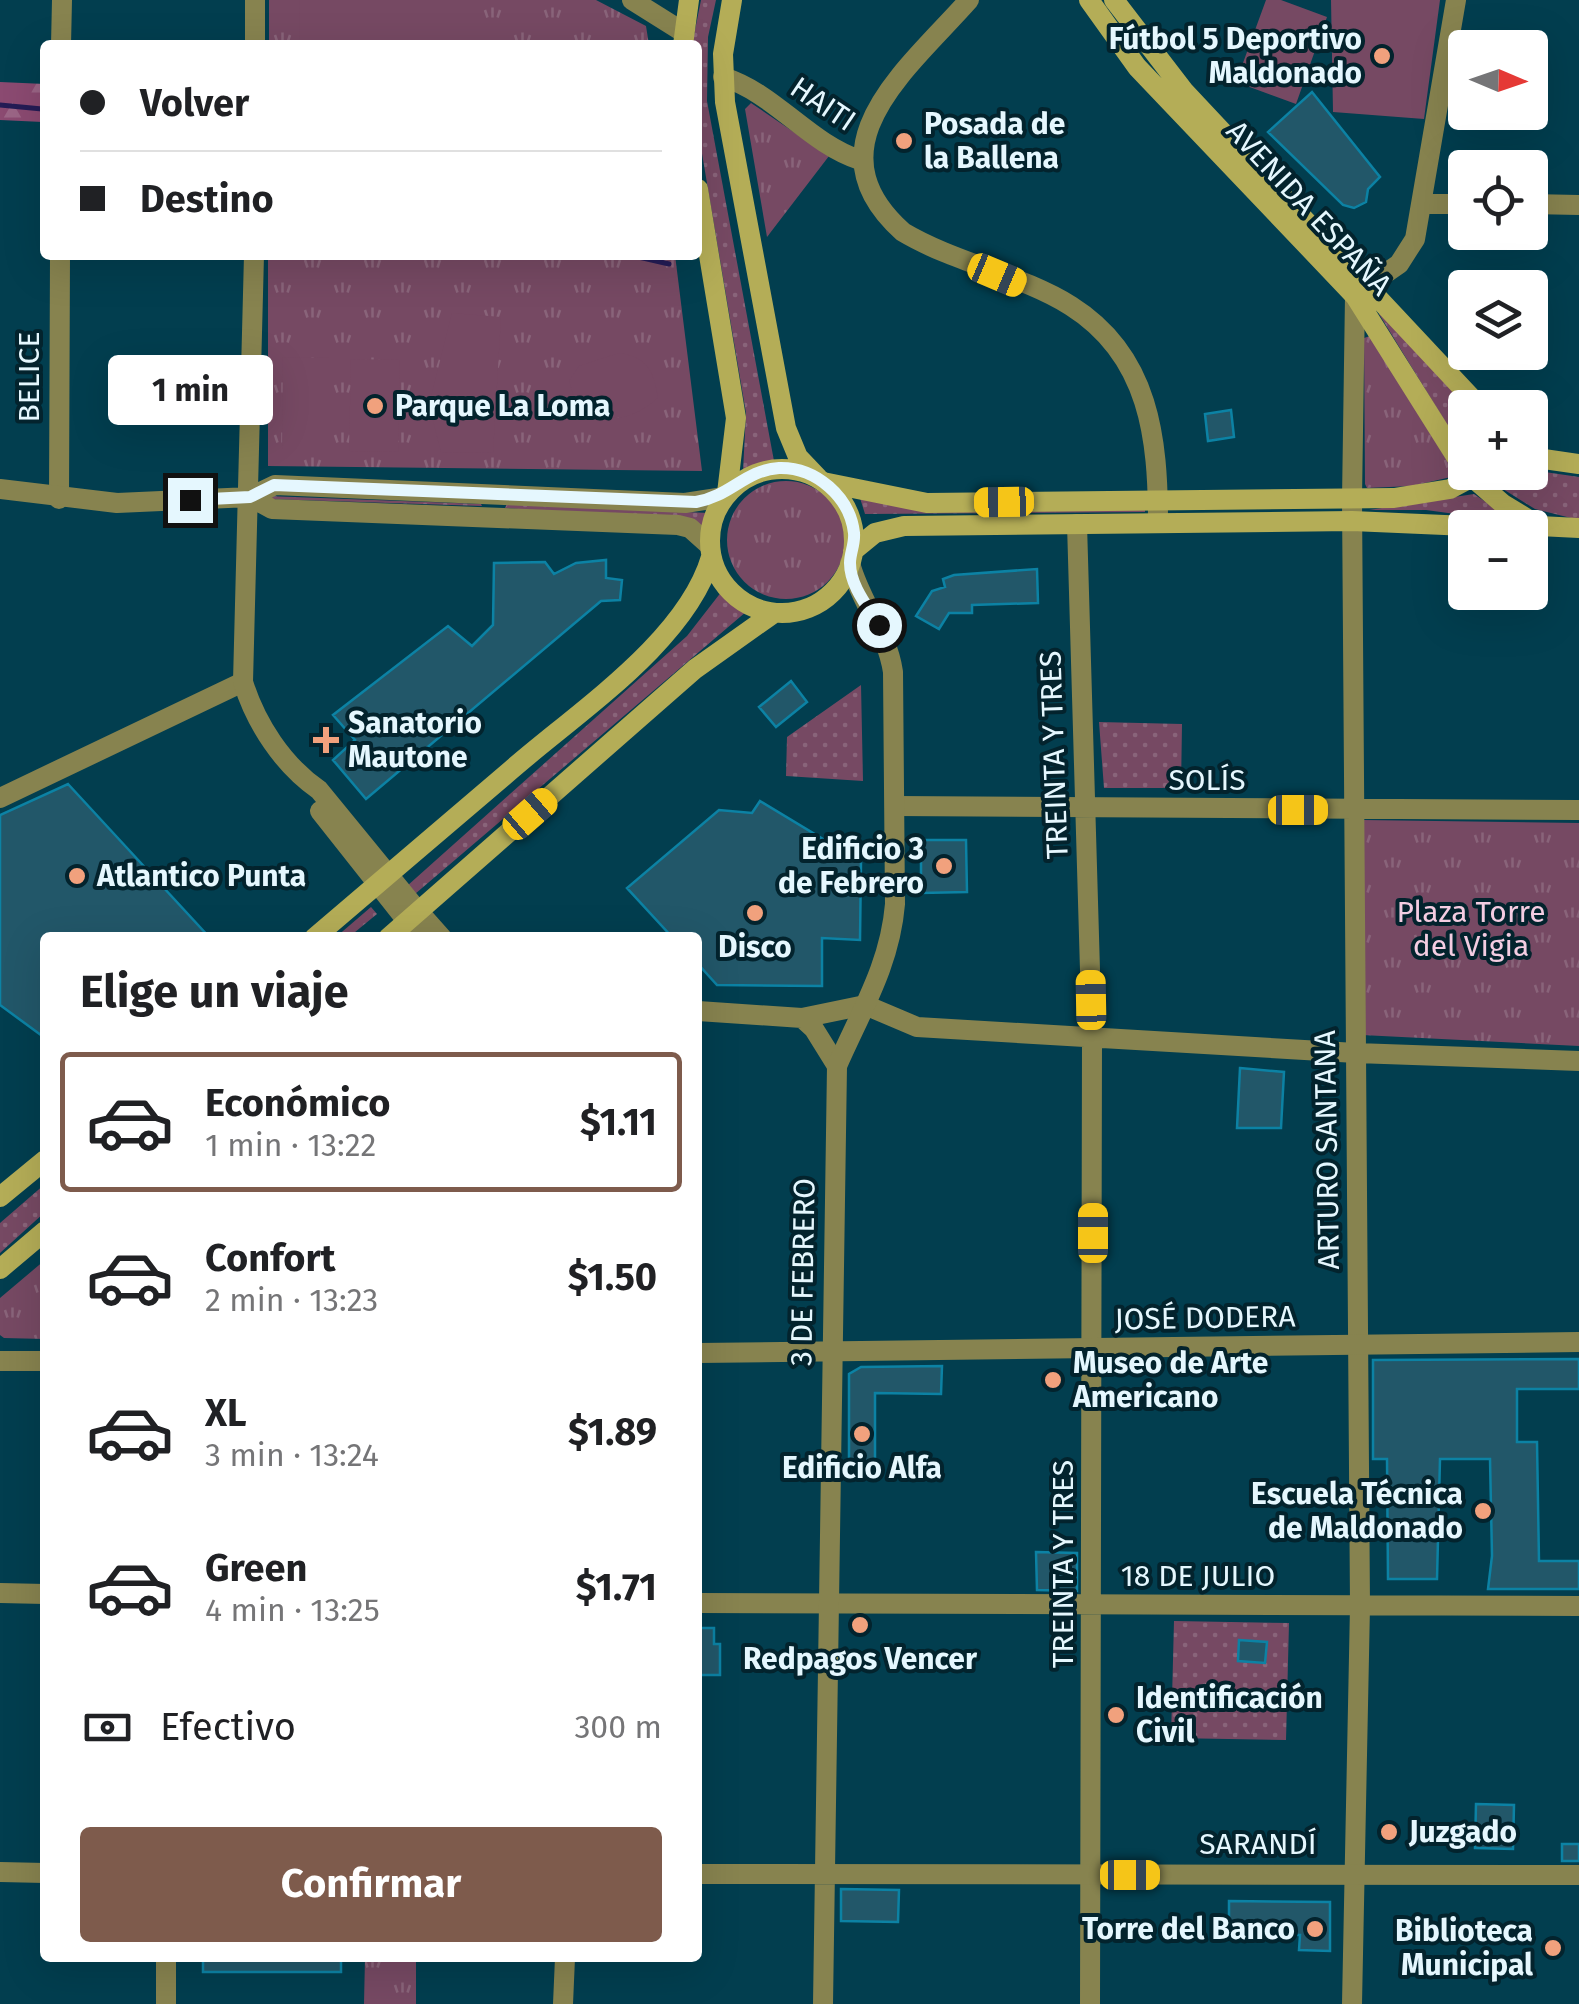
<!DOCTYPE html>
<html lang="es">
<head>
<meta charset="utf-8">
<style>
  body { margin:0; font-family:"Fira Sans",sans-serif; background:#f6f6f6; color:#202124; height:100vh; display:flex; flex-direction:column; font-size:38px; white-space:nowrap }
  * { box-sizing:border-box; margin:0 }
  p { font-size:32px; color:#757577 }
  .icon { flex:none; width:55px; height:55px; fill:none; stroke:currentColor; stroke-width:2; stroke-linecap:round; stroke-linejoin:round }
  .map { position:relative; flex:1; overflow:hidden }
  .sheet { position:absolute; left:40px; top:932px; width:662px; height:1030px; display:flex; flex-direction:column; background:#fff; border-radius:10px; box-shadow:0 10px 40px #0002 }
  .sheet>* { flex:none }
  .banner { position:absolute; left:40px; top:40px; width:662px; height:220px; border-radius:10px; box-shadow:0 10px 40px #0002; display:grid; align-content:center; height:220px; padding:0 40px; background:#fff }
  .needle { width:65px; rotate:92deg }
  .fabs { position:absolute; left:1448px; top:30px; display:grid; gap:20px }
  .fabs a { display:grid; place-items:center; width:100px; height:100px; border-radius:10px; background:#fff; box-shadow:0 10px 40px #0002; font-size:50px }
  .end { position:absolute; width:45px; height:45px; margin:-22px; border:12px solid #e5f7fe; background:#111; box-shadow:0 0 0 5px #111 }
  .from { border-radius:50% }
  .bubble { position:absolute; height:70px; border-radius:10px; background:#fff; box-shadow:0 10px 40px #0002; font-size:32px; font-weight:700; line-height:70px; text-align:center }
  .car { position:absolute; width:30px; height:60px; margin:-30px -15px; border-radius:12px; box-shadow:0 0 8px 2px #0007; background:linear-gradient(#f5c518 24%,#345 0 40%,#f5c518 0 76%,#345 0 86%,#f5c518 0) }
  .banner b { display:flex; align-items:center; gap:35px; height:95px; font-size:38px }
  .banner b+b { border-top:2px solid #e0e0e0 }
  .banner i { width:25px; height:25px; background:#202124 }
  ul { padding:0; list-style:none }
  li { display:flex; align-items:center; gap:30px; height:140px; margin:0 20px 15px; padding:0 20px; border:5px solid transparent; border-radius:10px }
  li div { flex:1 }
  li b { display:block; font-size:38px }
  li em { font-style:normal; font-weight:700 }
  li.active { border-color:#7e5b4c }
  li>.icon { width:90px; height:90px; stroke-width:1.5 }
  h2 { padding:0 40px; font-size:45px; line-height:120px }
  .pay { display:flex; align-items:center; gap:25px; height:110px; padding:0 40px; font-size:38px }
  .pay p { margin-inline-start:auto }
  .action { display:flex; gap:20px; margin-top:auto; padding:20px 40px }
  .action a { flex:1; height:115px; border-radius:10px; background:#7e5b4c; color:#fff; font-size:40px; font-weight:700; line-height:115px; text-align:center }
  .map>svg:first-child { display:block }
  .grass { fill:url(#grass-dots) }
  .forest { fill:url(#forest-firs) }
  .park { fill:url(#park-tufts) }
  .pitch { fill:#764963 }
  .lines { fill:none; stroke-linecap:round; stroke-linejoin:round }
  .stream { stroke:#241c55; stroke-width:5 }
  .building { fill:#225769; stroke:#0c82a4; stroke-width:2.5 }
  .minor { stroke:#87834f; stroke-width:20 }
  .tertiary { stroke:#87834f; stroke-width:20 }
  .secondary { stroke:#b4ad57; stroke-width:20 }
  .route { stroke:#e5f7fe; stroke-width:12 }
  .poi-dot { fill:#f1a17d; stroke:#03232d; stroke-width:4 }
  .labels { text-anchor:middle; stroke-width:8; stroke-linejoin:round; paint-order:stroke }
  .poi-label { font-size:30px; font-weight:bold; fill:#e5f7fe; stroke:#03232d; text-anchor:start }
  .street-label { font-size:30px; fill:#e5f7fe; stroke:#03232d }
  .park-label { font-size:30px; fill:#f4cde2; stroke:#03232d }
</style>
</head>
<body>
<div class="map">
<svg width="1579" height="2004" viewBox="0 0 1579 2004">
  <defs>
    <pattern id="grass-dots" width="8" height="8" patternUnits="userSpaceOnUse" patternTransform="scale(2.5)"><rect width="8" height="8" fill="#764963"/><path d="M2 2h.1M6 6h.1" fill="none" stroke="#89647a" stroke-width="1.8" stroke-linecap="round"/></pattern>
    <pattern id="forest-firs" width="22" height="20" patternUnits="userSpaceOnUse" patternTransform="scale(2.5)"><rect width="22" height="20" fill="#8b4a71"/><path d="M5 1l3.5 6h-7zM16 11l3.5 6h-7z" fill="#9b6586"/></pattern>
    <pattern id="park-tufts" width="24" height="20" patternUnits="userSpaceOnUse" patternTransform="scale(2.5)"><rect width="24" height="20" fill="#764963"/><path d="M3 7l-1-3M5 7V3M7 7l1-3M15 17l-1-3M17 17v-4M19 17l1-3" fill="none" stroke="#89647a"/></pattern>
  </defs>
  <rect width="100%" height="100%" fill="#023e4f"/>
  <!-- grass -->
  <path class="grass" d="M701,0h15l-8,37 -1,64 67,360 -31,10 3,-58 -48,-283v-85h-6z
    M1382,311l89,96 -6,1v46l-86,-140z
    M1538,471l41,6v43l-44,-11 -40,-25z
    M1474,494l34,23 -1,4 -81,-11h-57z
    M267,496l214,8 1,2 -214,-7z
    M860,498l285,11v3l-280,2z
    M507,504l202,9 -4,14 -18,-6 -182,-13z
    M722,591l25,20 -332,283 -8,-8 280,-250z
    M861,685l2,96 -77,-5 1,-39z
    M1099,722l83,2 -1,64h-77z
    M371,907l6,7 -28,23h-13z
    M45,1184v28l-45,41v-30z
    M1174,1621l115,2 -3,117 -115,-2z"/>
  <!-- forest -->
  <path class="forest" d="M0,82l45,2 -2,38 -43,-2z"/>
  <!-- park -->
  <path class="park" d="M269,0h327l50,26 3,19h-380z
    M751,103l78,53 -62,81 -22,-128z
    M268,255h407l27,216 -434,-5z
    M1370,336l83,134 -2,7 -39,9 -45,2 -2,-4 -1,-146z
    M727 540a59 59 0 1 1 118 0a59 59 0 1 1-118 0Z
    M1363,820l216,3v223l-217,-11z
    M45,1260v79l-41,-1 -4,-3v-37z
    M365,1958h51v46h-52z"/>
  <!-- pitch -->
  <path class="pitch" d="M300,0h178v45h-179z
    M1266,0h15l46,17 -31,87 -60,-22z
    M1331,0h109l-16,119 -91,-7z
    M452,313l49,4 -8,136 -52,-1 -12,-47z
    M619,353c28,4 35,18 39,45 -27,23 -50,26 -81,10l-8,-27 10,-15z
    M283,357l47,1v91h-48z
    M351,359l49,1 -2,92 -49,-1z"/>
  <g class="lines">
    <!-- stream -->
    <path class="stream" d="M0,105l42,4
      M630,255l39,9"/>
  </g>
  <!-- building -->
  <path class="building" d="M1312,92l68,85 -12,12 -2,13 -12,6 -11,-3 -75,-73z
    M1231,410l3,27 -26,4 -3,-27z
    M606,560v18l16,2 -2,20 -19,1 -235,198 -33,-39 22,-20 -22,-25 115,-89 24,20 21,-21 1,-62 51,-1 9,12 22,-11z
    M1037,569l1,34 -66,2v8h-23l-10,16 -23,-13 16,-25 13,-4 -2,-8 11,-4z
    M791,681l16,21 -31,25 -17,-20z
    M68,784l142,154h-165v100l-45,-33v-190z
    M760,801l101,61 -1,78 -38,-2v48l-105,-1 -19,-21v-26h-25l-46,-50 92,-78 33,3z
    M921,840h45l1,52 -46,1z
    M1240,1068l44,4 -3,56h-44z
    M1579,1359v30h-62v53h20l2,119h40v28h-91l4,-33 -2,-97h-50l-3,120h-49l-1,-120h-14v-99z
    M942,1366l-1,28 -66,-1v81h-26v-100l12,-7z
    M1036,1552l41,1v38l-40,-1z
    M698,1628h16v16h6v31h-22z
    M1239,1640l28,2 -2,21 -27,-2z
    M1476,1804l38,1 -1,44 -38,-1z
    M1562,1844h17v17h-17z
    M841,1889l58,1 -1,32 -57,-1z
    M1229,1901l101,1v49l-31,-1 1,-15 -36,-1v-10h-35z
    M203,1958h138v14h-138z"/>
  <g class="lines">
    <!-- minor -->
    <path class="minor" d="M632,0l51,32
      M969,0c-61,69 -162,146 -66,232 52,31 119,43 168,74 79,50 87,133 87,217
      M61,45l1,-45
      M723,77c52,16 85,66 137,83
      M1421,204h44
      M1530,204l49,1
      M1370,284l29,-20 16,-25 41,-239
      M59,499l1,-244
      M1077,524l15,515 -2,965
      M0,798l243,-116
      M895,806l684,4
      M418,911l24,27
      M407,921l13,17
      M698,1011l104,7 63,-13 52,22 439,26 223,8
      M802,1018l12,11 23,37
      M0,1593l45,1
      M698,1603l881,3
      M563,2004l2,-46
      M1352,2004l8,-398 -8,-1107 3,-203"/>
    <!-- tertiary -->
    <path class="tertiary" d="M255,0v45
      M254,255l-11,427c13,42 40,83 76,108l99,121
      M0,489l117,14 133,-6 22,12 406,16 12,3 19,17
      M250,497l25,-12 410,18 39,-6
      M320,811l87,110
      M698,1353l881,-11
      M0,1361h45
      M0,1872l45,1
      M698,1874l881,1
      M166,1958v46
      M823,2004l14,-938c24,-55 53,-101 58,-162l-2,-232c-6,-41 -33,-70 -43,-109"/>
    <!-- secondary -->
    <path class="secondary" d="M732,0l-9,54 2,48 61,326 12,29 20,21
      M1089,0l48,67 218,229 110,175
      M1114,0l70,91 297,317
      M683,45l6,-45
      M698,189l38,229 -9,75
      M1530,457l49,7
      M710 541a72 72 0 1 1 144 0a72 72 0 1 1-144 0Z
      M1466,472l37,32 36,22 40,2
      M823,482l104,21 467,-5 56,-9 32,-17
      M853,551l22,-18 29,-7 448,-5 162,7
      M314,938c66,-56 131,-112 197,-168 65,-57 175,-128 200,-213
      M388,938l307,-269 79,-56
      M0,1197l45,-37
      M0,1269l45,-38"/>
  </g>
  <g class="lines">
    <!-- route -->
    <path class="route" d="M190,500l60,-3 24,-12 422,17c35,-6 49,-32 83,-34 37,-1 71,29 75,65 1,11 -4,20 -4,30 0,23 18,44 29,62"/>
  </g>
  <!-- markers -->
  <g class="poi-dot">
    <circle cx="1382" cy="56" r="10"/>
    <circle cx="904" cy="141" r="10"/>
    <circle cx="375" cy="406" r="10"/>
    <path d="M321 725h10v10h10v10h-10v10h-10v-10h-10v-10h10z"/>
    <circle cx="944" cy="866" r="10"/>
    <circle cx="77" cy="876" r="10"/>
    <circle cx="755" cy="913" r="10"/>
    <circle cx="1053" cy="1380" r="10"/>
    <circle cx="862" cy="1434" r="10"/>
    <circle cx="1483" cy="1511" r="10"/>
    <circle cx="860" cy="1625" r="10"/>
    <circle cx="1116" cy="1715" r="10"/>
    <circle cx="1389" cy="1832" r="10"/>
    <circle cx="1315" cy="1929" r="10"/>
    <circle cx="1553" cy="1948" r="10"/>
  </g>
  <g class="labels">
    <!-- poi labels -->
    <g class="poi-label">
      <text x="1362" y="49" text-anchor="end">Fútbol 5 Deportivo<tspan x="1362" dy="34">Maldonado</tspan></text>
      <text x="924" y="134">Posada de<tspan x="924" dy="34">la Ballena</tspan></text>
      <text x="395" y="416">Parque La Loma</text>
      <text x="348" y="733">Sanatorio<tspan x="348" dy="34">Mautone</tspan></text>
      <text x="924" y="859" text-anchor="end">Edificio 3<tspan x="924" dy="34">de Febrero</tspan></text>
      <text x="97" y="886">Atlantico Punta</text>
      <text x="755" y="957" text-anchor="middle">Disco</text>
      <text x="1073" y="1373">Museo de Arte<tspan x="1073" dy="34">Americano</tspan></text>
      <text x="862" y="1478" text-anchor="middle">Edificio Alfa</text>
      <text x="1463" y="1504" text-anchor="end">Escuela Técnica<tspan x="1463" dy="34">de Maldonado</tspan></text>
      <text x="860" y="1669" text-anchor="middle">Redpagos Vencer</text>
      <text x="1136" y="1708">Identificación<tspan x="1136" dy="34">Civil</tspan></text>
      <text x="1409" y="1842">Juzgado</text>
      <text x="1295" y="1939" text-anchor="end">Torre del Banco</text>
      <text x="1533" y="1941" text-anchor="end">Biblioteca<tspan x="1533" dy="34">Municipal</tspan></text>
    </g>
    <!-- street labels -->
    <g class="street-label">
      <text transform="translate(823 104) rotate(34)" y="10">HAITI</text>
      <text transform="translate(1309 208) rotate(47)" y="10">AVENIDA ESPAÑA</text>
      <text transform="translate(29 377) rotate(-90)" y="10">BELICE</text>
      <text transform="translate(1054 755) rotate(-92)" y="10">TREINTA Y TRES</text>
      <text x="1207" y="790">SOLÍS</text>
      <text transform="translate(1327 1150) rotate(-91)" y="10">ARTURO SANTANA</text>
      <text transform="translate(803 1272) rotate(-89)" y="10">3 DE FEBRERO</text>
      <text transform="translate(1205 1318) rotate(-1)" y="10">JOSÉ DODERA</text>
      <text transform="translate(1063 1564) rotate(-90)" y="10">TREINTA Y TRES</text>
      <text x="1198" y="1586">18 DE JULIO</text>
      <text x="1258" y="1854">SARANDÍ</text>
    </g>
    <!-- park labels -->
    <g class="park-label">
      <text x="1471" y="922">Plaza Torre<tspan x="1471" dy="34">del Vigia</tspan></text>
    </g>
  </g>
</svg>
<div class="fabs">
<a><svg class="needle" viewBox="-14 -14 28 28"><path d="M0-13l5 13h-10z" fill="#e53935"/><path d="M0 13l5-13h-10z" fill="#757577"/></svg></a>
<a><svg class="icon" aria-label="locate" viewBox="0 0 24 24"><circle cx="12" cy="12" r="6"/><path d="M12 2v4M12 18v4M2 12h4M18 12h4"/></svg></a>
<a><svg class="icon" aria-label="layers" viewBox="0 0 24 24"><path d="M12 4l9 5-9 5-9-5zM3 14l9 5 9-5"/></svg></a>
<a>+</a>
<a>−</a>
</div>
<i class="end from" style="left:879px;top:625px"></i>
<i class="end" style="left:190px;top:500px"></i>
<div class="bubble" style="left:108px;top:355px;width:165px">1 min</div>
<i class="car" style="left:997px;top:275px;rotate:113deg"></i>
<i class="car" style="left:1004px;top:502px;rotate:269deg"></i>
<i class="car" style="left:1298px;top:810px;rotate:90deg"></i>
<i class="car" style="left:530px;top:814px;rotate:49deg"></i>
<i class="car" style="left:1091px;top:1000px;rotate:359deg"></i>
<i class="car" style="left:1093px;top:1233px;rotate:0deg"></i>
<i class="car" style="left:1130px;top:1875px;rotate:90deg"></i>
<div class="banner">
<b><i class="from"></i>Volver</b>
<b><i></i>Destino</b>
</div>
<section class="sheet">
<h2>Elige un viaje</h2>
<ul>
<li class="active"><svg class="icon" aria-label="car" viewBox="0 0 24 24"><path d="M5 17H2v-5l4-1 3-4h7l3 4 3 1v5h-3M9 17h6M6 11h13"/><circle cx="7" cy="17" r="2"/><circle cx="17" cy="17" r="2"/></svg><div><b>Económico</b><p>1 min · 13:22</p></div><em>$1.11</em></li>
<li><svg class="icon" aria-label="car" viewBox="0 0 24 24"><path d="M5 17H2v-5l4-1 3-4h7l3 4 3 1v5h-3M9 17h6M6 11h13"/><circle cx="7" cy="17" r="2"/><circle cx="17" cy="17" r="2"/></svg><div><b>Confort</b><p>2 min · 13:23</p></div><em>$1.50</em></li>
<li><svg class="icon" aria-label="car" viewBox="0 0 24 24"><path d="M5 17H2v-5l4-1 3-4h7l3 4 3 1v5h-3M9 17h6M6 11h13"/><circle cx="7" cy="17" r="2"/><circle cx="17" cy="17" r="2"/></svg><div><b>XL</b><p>3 min · 13:24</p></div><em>$1.89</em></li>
<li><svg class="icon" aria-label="car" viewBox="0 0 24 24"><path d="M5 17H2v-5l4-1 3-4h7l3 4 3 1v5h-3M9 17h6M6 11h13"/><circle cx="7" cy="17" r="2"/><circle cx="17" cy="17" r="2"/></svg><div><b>Green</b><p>4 min · 13:25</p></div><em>$1.71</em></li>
</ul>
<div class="pay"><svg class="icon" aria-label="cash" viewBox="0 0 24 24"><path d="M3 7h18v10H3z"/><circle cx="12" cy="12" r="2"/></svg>Efectivo<p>300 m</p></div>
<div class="action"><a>Confirmar</a></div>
</section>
</div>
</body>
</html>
